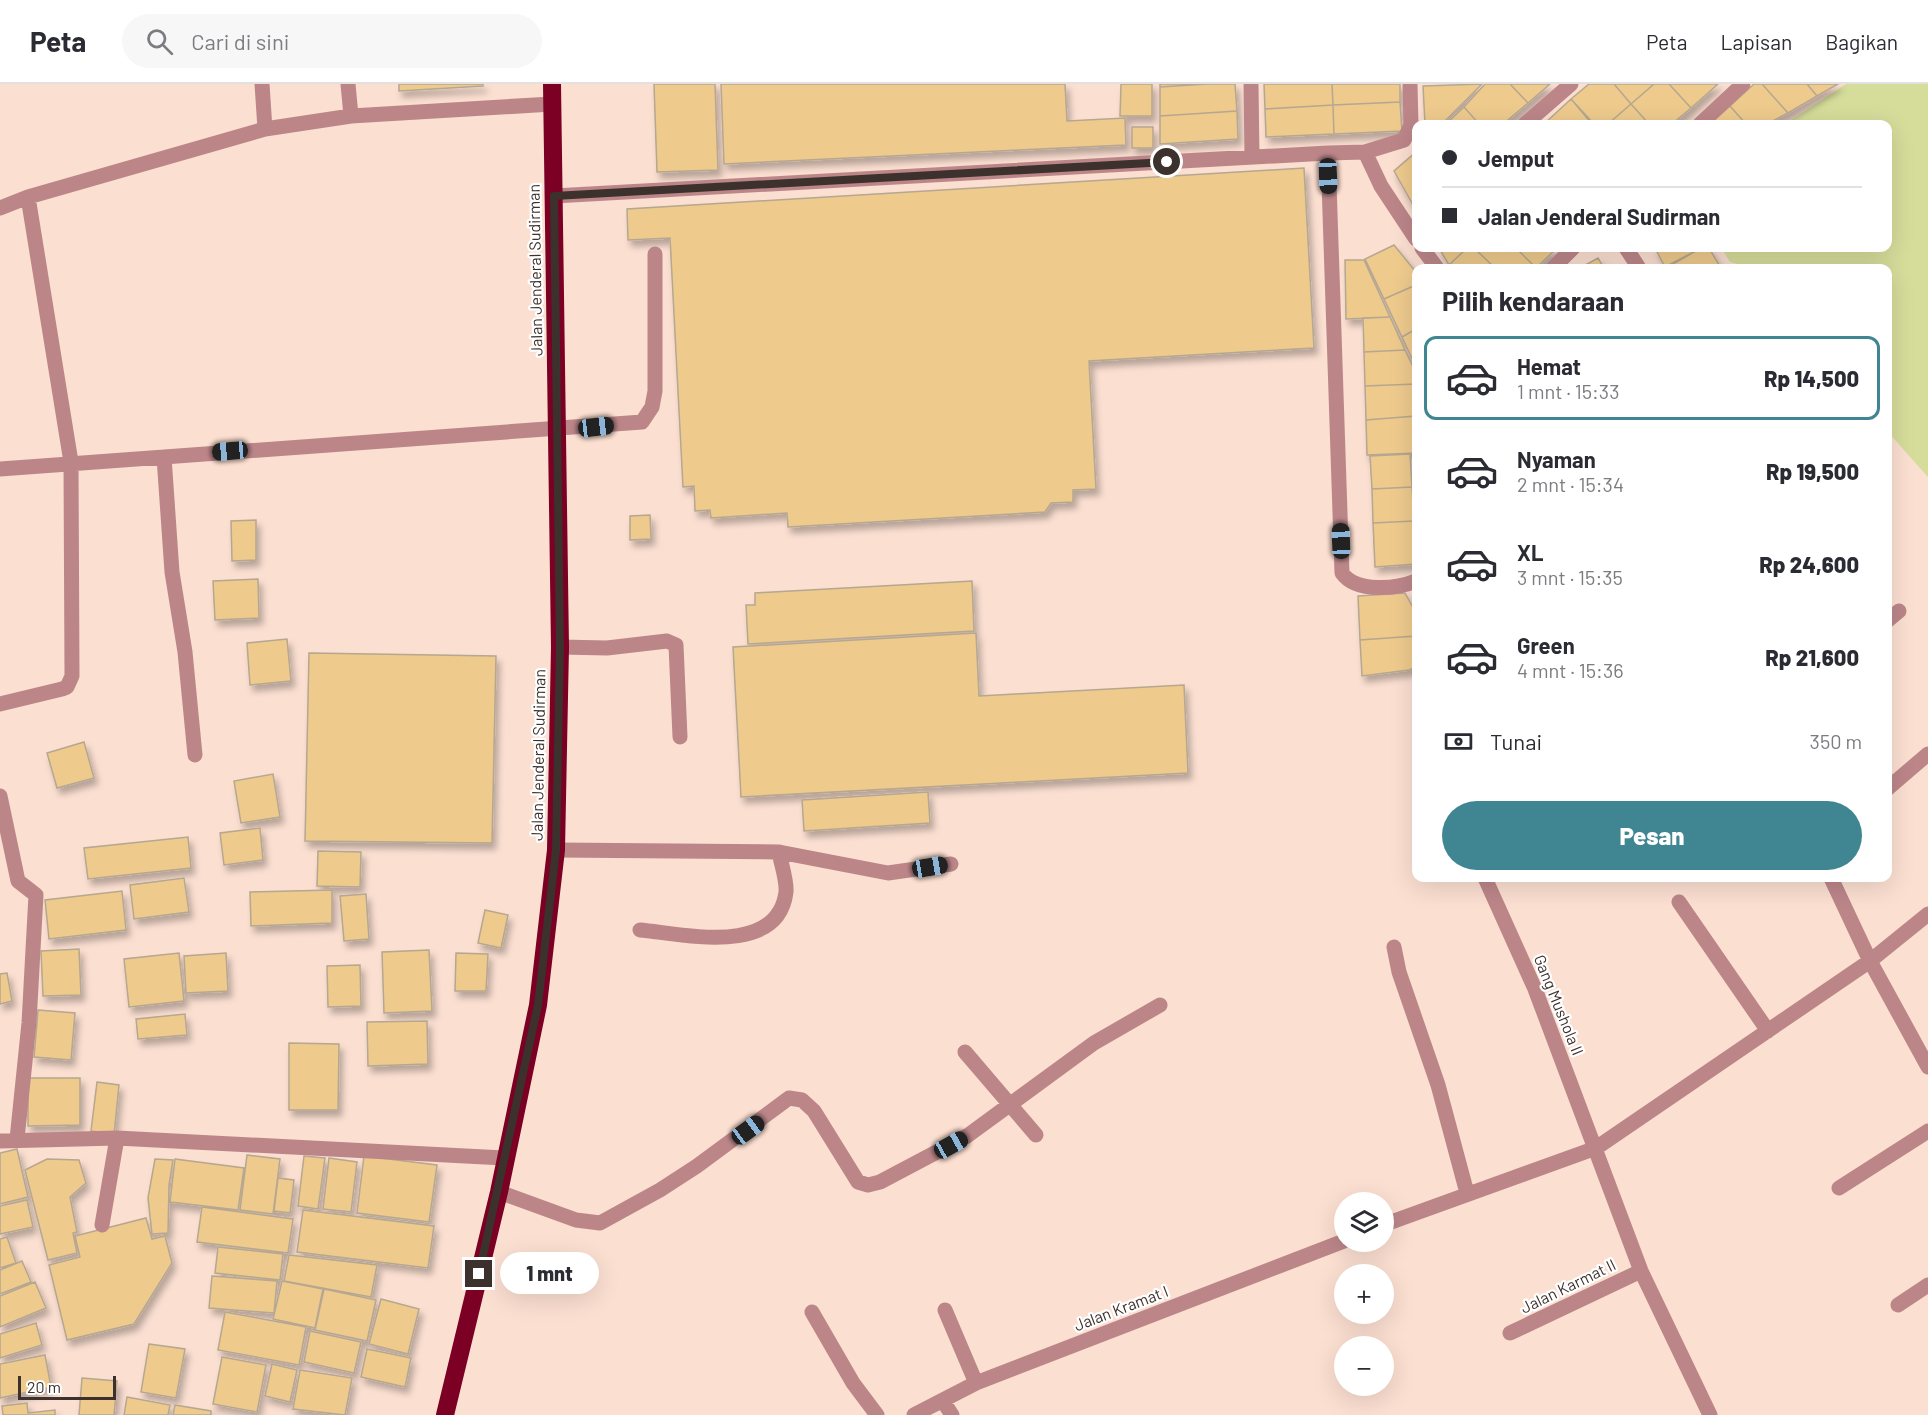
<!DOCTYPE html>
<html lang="id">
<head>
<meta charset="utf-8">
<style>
  body { margin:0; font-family:Barlow,sans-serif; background:#f7f7f7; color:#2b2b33; height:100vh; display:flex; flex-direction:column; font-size:22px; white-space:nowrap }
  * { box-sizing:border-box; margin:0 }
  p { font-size:20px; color:#7c7c81 }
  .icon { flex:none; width:33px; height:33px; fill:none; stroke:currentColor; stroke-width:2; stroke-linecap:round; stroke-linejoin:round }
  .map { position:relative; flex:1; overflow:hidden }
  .details { position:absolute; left:1412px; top:180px; width:480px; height:618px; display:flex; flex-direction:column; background:#fff; border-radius:12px; box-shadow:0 6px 24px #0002 }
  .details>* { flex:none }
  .banner { position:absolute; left:1412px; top:36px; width:480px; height:132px; border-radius:12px; box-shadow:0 6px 24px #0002; display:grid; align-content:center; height:132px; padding:0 30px; background:#fff }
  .buttons { position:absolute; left:1334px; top:1108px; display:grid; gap:12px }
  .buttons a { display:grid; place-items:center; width:60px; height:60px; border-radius:50%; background:#fff; box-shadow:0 6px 24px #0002; font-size:30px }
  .scale { position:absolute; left:18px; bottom:15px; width:98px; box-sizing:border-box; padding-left:6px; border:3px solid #3c312c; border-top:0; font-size:16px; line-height:21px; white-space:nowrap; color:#3c312c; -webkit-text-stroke:4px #fff; paint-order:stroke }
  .end { position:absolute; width:27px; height:27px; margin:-14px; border:8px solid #3c312c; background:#fff; box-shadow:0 0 0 3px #fff }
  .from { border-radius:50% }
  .bubble { position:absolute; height:42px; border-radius:21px; background:#fff; box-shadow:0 6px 24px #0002; font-size:20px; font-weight:800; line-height:42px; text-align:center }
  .car { position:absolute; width:18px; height:36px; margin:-18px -9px; border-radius:8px; box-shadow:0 0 4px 2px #0007; background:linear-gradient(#222 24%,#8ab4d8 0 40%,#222 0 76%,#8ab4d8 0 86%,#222 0) }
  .banner b { display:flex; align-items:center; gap:21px; height:57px; font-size:22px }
  .banner b+b { border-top:2px solid #e1e1e2 }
  .banner i { width:15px; height:15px; background:#2b2b33 }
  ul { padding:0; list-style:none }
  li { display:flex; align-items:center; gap:18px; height:84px; margin:0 12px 9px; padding:0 18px; border:3px solid transparent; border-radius:12px }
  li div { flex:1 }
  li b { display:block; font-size:22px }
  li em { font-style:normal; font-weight:800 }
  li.current { border-color:#408692 }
  li>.icon { width:54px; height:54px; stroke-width:1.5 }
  h2 { padding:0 30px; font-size:27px; line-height:72px }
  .pay { display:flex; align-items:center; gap:15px; height:66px; padding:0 30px; font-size:22px }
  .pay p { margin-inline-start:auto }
  .primary-button { display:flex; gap:12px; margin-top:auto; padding:12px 30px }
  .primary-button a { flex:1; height:69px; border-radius:36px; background:#408692; color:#fff; font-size:24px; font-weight:800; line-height:69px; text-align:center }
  header { display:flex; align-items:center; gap:36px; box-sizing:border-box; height:84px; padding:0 30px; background:#fff; border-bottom:2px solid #e1e1e2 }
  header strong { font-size:28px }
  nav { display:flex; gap:33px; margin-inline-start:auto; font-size:21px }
  .search { width:420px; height:54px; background:#f7f7f7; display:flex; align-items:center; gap:15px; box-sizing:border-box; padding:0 21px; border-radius:33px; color:#7c7c81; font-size:22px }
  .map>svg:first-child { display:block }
  .green { fill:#d6dc9a }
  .building { fill:#eeca8d; stroke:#b6a790; stroke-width:1.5; filter:url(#shadow) }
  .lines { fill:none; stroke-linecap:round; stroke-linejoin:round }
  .minor { stroke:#bc8689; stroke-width:15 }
  .highway { stroke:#7b0024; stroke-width:18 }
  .route { stroke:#3c312c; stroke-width:8 }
  .labels { text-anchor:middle; stroke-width:4.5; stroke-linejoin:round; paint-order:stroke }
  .street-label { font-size:16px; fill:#3c312c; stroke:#fff }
</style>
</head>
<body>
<header>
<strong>Peta</strong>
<div class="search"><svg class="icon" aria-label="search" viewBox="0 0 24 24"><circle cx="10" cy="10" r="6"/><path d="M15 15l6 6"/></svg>Cari di sini</div>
<nav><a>Peta</a><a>Lapisan</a><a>Bagikan</a></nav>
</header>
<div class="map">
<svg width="1928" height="1331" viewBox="0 0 1928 1331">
  <defs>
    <filter id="shadow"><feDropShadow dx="3.5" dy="6" stdDeviation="3" flood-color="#0004"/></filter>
  </defs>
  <rect width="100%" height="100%" fill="#fbdfd1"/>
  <!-- green -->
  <path class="green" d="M1846,0h82v393l-41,-46v-163h-134l-23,-6 -9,-14h166v-124h-102z"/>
  <!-- building -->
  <path class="building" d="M399,0h84v2l-84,5z
    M654,0h61l3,86 -61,2z
    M721,0h344l2,37 58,-3 1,27 -402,19z
    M1121,0h31v32h-32z
    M1160,0h47l-47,3z
    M1207,0h28l2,27 -77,5v-29z
    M1264,0h68l1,21 -68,4z
    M1332,0h68v18l-67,3z
    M1482,0l-40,40h-17l-2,-38z
    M1485,0h25l18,19 -25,21h-24l-15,-17z
    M1510,0h40l-22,19z
    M1589,0h25l17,20 -23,20h-14l-23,-25z
    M1614,0h40l-23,20z
    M1654,0h15l22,24 -19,16h-23l-18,-20z
    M1669,0h49l-27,24z
    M1754,0h8l26,29 -21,11h-21l-16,-18z
    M1762,0h45l10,12 -29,17z
    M1807,0h31l-21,12z
    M1571,15l21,25h-48z
    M1400,18l2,29 -68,3 -1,-29z
    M1631,20l18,20h-41z
    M1333,21l1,29 -68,3 -1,-28z
    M1730,22l16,18h-36z
    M1464,23l15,17h-33z
    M1237,27l1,28 -78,5v-28z
    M1132,43h21v21h-21z
    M1416,68v48l-4,3 -18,-32z
    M1304,84l10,180 -225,13 7,128 -23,1v12l-22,1 -6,9 -257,15 -1,-14 -76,5 -1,-8 -15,1 -1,-25 -11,1 -13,-249 -42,2 -1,-31z
    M1394,161l22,27v13l-32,14 -19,-40z
    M1439,164h28l-18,17z
    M1467,164h7l21,20h-43l-3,-3z
    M1474,164h42l20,20h-41z
    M1516,164h41l-21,20z
    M1655,164h46l-36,19z
    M1701,164h8l12,20h-55z
    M1598,174l6,10h-24z
    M1345,176h19l26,57 -44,2z
    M1416,201v44l-14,8 -18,-38z
    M1390,233l15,33 -41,2 -1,-34z
    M1416,245v38l-14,-30z
    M1405,266l11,23v11l-51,2 -1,-34z
    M1416,300v32l-50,4 -1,-34z
    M1416,332v37l-49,2 -1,-35z
    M1410,370l2,33 -40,2 -2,-33z
    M1413,371h3v62z
    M1412,403l2,34 -41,2 -1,-34z
    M650,431l1,24 -21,1v-24z
    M256,436v40l-24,1 -1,-40z
    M1414,437l2,43 -41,3 -2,-44z
    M258,495l1,39 -44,2 -2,-39z
    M972,497l2,50 -226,13 -2,-39h9v-12z
    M1405,509l11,20v23l-56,4 -2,-44z
    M976,549l3,63 205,-11 4,88 -447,24 -8,-150z
    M1416,552v31l-7,3 -47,6 -2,-36z
    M287,555l4,42 -41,4 -3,-42z
    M309,569l187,3 -4,187 -187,-2z
    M84,658l10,36 -37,10 -10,-35z
    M273,690l7,43 -39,6 -7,-42z
    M928,708l2,31 -126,8 -2,-31z
    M260,744l3,32 -39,5 -4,-32z
    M188,753l3,31 -103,11 -4,-31z
    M318,767l43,1 -1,35 -43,-1z
    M184,794l5,34 -55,7 -4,-34z
    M332,806v33l-81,3 -1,-34z
    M122,807l4,39 -77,9 -4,-39z
    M366,810l3,45 -25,2 -4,-45z
    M485,826l23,5 -7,33 -23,-5z
    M79,865l2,46 -38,1 -2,-45z
    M429,866l3,61 -48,2 -2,-61z
    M179,869l5,48 -55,6 -5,-48z
    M226,869l2,38 -42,2 -2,-37z
    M456,869l32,1 -2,37h-31z
    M360,881l1,41 -33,1 -1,-41z
    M7,889l5,28 -12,3v-30z
    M38,926l37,3 -4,47 -37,-3z
    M185,930l2,21 -49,4 -2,-20z
    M427,937l1,43 -60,2 -1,-44z
    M289,959l50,1 -1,66h-49z
    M28,994h52v47l-52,1z
    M97,998l22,3 -5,49 -23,-3z
    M17,1065l11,48 -28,7v-51z
    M247,1071l33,4 -7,55 -33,-4z
    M304,1072l21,2 -7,51 -20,-3z
    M364,1072l73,9 -8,57 -72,-9z
    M329,1074l28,4 -6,50 -28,-3z
    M47,1075l32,1 7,23 -16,14 7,35 -4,1 4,20 -29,7 -23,-90z
    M155,1075l18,1 -4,25 -1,48 -16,1 -4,-36z
    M175,1075l69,9 -6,42 -68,-8z
    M278,1094l16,2 -4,33 -16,-2z
    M27,1116l6,27 -33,7v-28z
    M202,1123l91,12 -5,34 -91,-11z
    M303,1126l131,16 -6,42 -131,-16z
    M146,1134l6,21 13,-3 7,27 -38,61 -67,16 -18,-75 31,-8 -5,-21z
    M7,1153l9,26 -16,5v-29z
    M218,1163l65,7 -3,26 -65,-7z
    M289,1171l88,10 -6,32 -87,-16z
    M22,1177l9,21 -31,12v-24z
    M212,1192l65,5 -3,32 -65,-5z
    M282,1197l41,8 -8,39 -42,-9z
    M35,1198l11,26 -46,19v-31z
    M324,1205l52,11 -9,41 -52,-11z
    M381,1215l38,10 -11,45 -39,-10z
    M225,1228l81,15 -7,38 -81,-15z
    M36,1239l6,22 -42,13v-24z
    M310,1247l51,11 -7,31 -50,-11z
    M149,1260l36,5 -9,49 -35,-6z
    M367,1265l44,9 -6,29 -44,-10z
    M45,1271l6,32 -51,11v-34z
    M222,1273l44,8 -9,47 -44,-8z
    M272,1280l25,6 -7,32 -25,-6z
    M300,1286l52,8 -7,37 -52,-6z
    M82,1294l35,3 -3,34h-35z
    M127,1313l43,8 -2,10h-44z
    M27,1319l1,10 27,-3v5h-52l-1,-9z
    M175,1321l36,6v4h-38z"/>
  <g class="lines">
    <!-- minor -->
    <path class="minor" d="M262,0l3,45
      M348,0l3,32
      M1251,0l1,73
      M1525,40l46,-40
      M1700,40l43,-40
      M1365,68l16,34 35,53
      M1328,69l37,-1 39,-12 7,-15 -1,-41
      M554,112l774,-43 14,420c14,20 54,16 74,8
      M0,124l28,-11 237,-68 86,-13 201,-12
      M1422,164l15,20
      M1626,164l13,20
      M1553,184l20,-20
      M164,373l8,115 13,80 10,103
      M0,385l642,-47 10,-15 3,-16v-137
      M1887,537l12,-10
      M560,563l47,1 60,-7 9,4 4,92
      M0,620l62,-15 5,-2 5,-11 -1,-214 -43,-265
      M1887,705l41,-35
      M0,712l18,85 18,14 -7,128 -12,116
      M556,766l223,2 109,21 63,-9
      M1485,794l50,111 106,282 69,144
      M1831,794l39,83 58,106
      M1679,818l89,129
      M640,846c43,4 138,27 146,-38 1,-12 -5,-28 -7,-40
      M1394,863l5,25 39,113 29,108
      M965,968l71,83
      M0,1057l117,-3 387,20
      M1839,1104l89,-57
      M499,1108l77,28 24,3 60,-33 37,-24 92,-68 13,2 12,11 44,71 10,3 12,-3 87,-46 127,-93 66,-38
      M102,1141l15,-87
      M1383,1141l213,-77 274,-187 58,-47
      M1898,1221l30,-20
      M945,1226l31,73
      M812,1228l41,71 24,32
      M1510,1249l131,-62
      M943,1317l9,14
      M914,1331l62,-32 368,-142"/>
    <!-- highway -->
    <path class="highway" d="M445,1331l54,-223 39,-187 18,-155 4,-203 -8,-563"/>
  </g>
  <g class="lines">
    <!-- route -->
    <path class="route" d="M479,1190l59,-269 18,-155 4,-203 -6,-451 613,-34"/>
  </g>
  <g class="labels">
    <!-- street labels -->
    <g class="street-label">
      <text transform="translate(535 186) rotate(-91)" y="6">Jalan Jenderal Sudirman</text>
      <text transform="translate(538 671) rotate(-89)" y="6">Jalan Jenderal Sudirman</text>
      <text transform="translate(1559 921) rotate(68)" y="6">Gang Mushola II</text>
      <text transform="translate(1568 1202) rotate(-26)" y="6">Jalan Karmat II</text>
      <text transform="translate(1121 1224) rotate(-21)" y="6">Jalan Kramat I</text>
    </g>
  </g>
</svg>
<div class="buttons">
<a><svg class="icon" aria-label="layers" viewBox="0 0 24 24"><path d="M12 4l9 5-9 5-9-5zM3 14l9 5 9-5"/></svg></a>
<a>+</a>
<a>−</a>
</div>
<div class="scale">20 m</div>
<i class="end from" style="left:1167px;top:78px"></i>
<i class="end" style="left:479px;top:1190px"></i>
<div class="bubble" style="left:500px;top:1168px;width:99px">1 mnt</div>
<i class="car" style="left:1328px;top:92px;rotate:178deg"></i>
<i class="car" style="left:596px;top:343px;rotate:83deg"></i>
<i class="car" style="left:230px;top:367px;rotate:265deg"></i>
<i class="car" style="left:1341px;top:457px;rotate:358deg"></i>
<i class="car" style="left:930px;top:783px;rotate:81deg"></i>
<i class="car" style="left:748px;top:1046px;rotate:54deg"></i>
<i class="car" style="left:951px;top:1061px;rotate:61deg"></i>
<div class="banner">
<b><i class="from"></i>Jemput</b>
<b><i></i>Jalan Jenderal Sudirman</b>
</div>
<section class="details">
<h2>Pilih kendaraan</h2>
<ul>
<li class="current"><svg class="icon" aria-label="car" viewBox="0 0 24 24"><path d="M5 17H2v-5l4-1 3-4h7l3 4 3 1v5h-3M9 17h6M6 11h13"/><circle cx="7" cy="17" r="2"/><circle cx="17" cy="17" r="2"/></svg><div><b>Hemat</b><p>1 mnt · 15:33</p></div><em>Rp 14,500</em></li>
<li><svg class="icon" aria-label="car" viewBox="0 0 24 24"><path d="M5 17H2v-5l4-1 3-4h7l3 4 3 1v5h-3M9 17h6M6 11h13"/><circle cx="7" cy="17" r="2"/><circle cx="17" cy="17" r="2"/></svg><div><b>Nyaman</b><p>2 mnt · 15:34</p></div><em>Rp 19,500</em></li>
<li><svg class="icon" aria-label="car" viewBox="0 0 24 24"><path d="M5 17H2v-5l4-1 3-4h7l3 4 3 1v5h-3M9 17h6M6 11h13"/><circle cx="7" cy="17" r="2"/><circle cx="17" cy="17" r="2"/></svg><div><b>XL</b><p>3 mnt · 15:35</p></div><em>Rp 24,600</em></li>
<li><svg class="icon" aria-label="car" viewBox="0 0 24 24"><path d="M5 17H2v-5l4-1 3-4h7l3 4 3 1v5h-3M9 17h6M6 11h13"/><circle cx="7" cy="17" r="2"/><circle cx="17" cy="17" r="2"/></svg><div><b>Green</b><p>4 mnt · 15:36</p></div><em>Rp 21,600</em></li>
</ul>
<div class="pay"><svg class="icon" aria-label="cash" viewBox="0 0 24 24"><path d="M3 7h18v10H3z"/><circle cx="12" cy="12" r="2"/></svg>Tunai<p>350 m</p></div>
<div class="primary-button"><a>Pesan</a></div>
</section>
</div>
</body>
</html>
